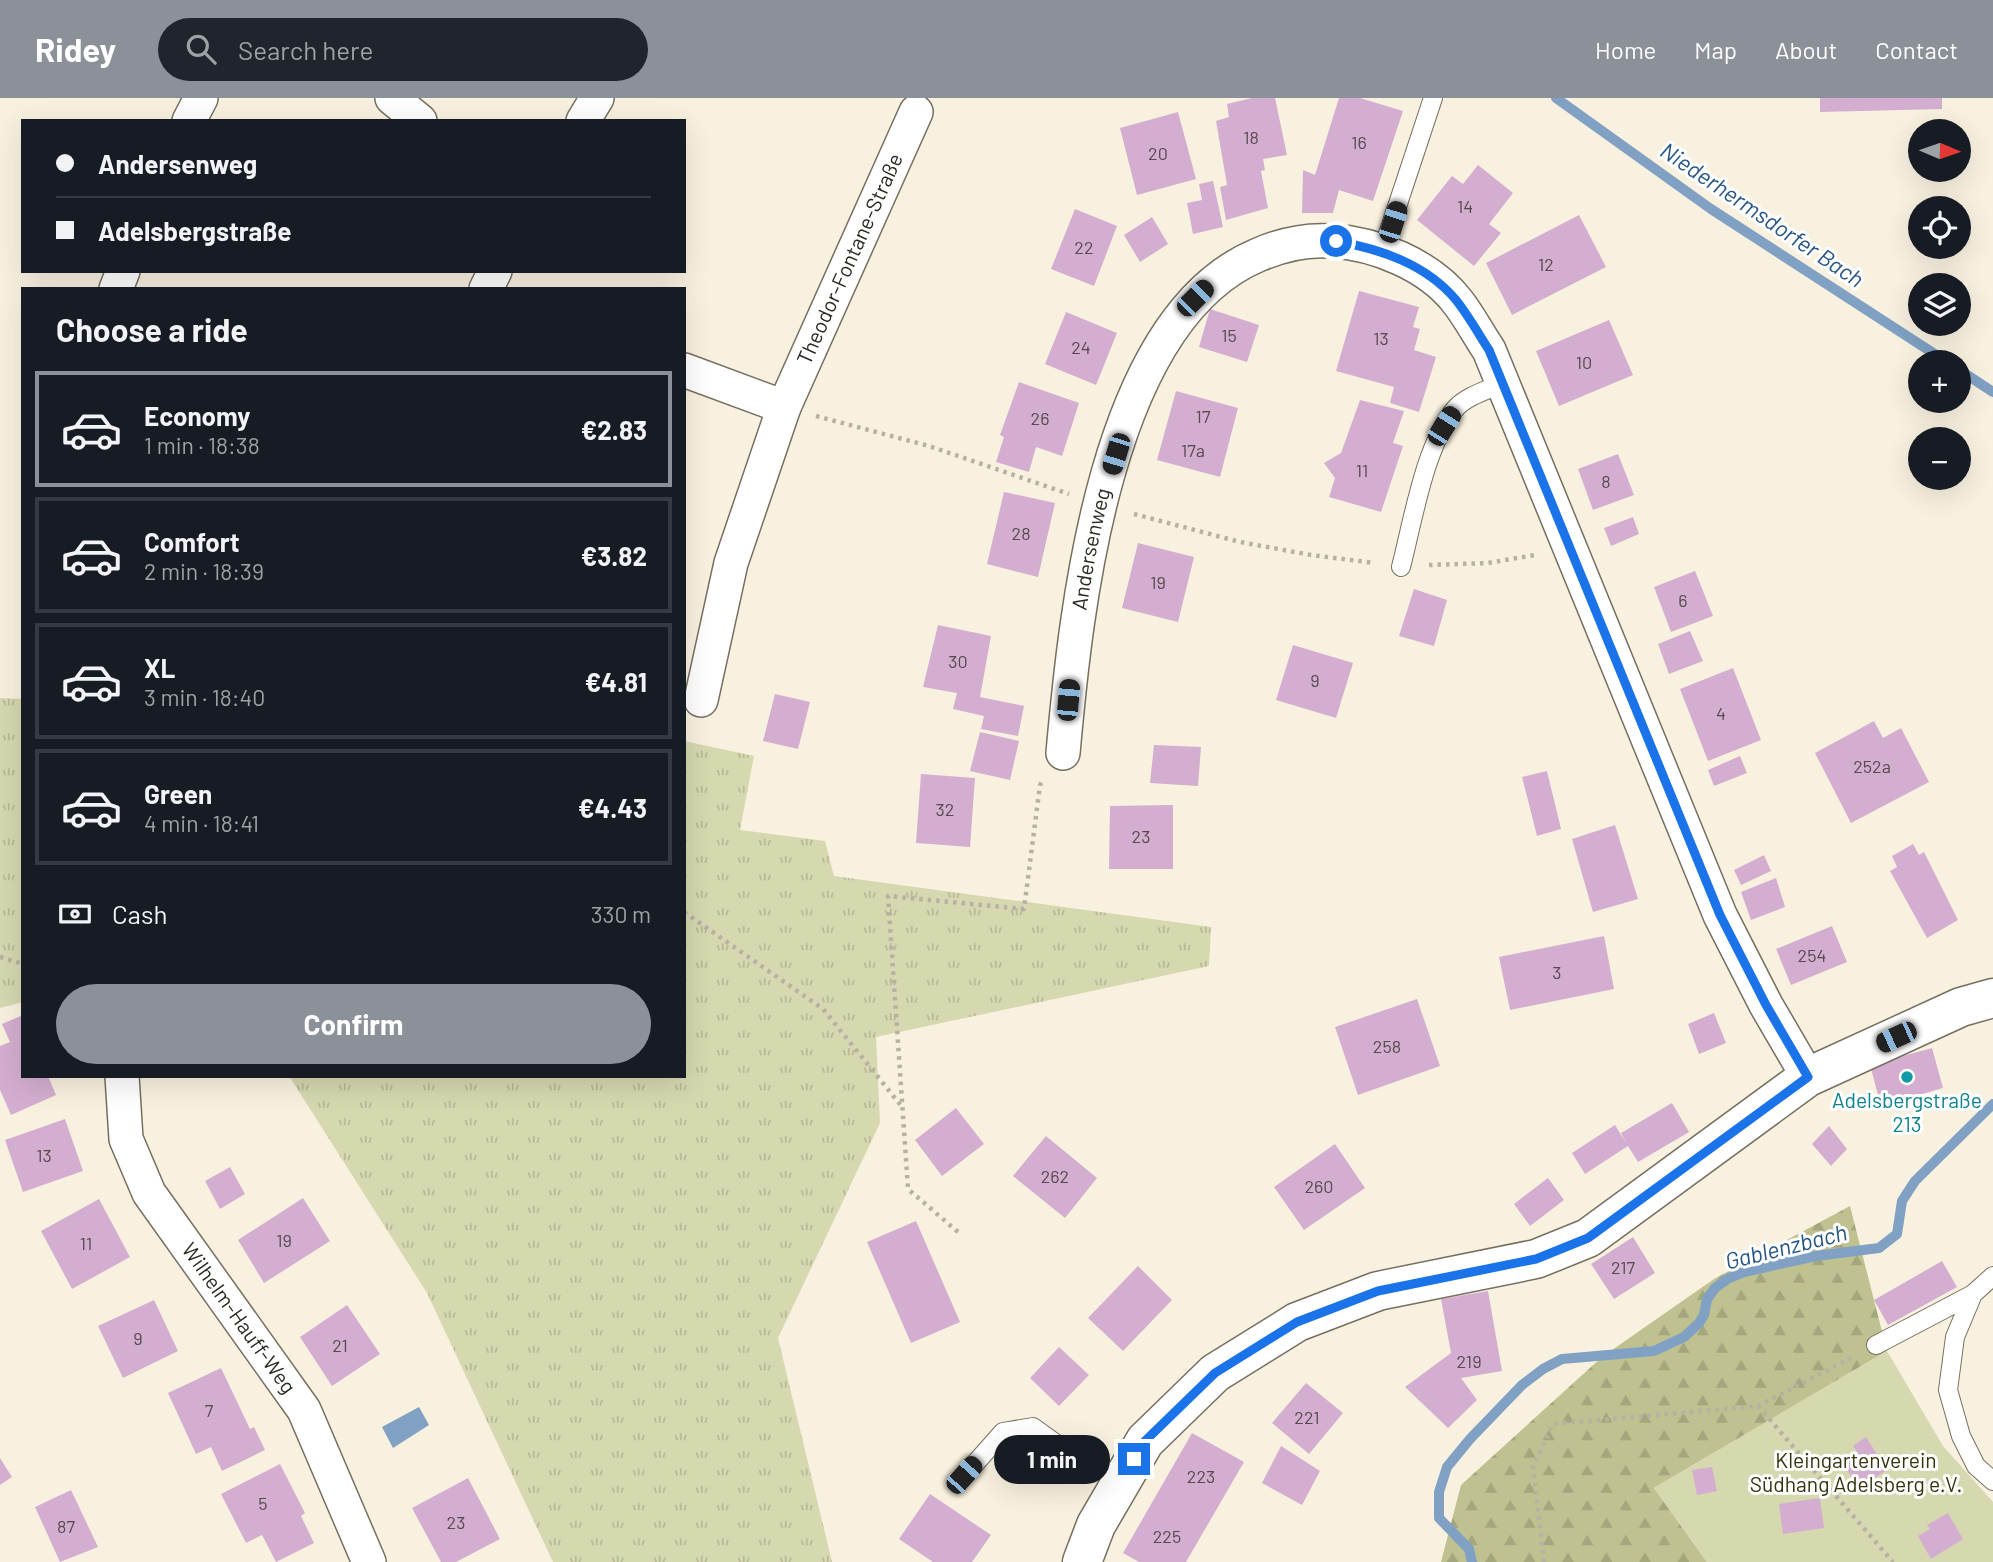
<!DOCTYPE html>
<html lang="en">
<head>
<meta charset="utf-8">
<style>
  body { margin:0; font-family:Barlow,sans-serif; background:#20242c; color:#f1f3f6; height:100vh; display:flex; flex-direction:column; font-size:26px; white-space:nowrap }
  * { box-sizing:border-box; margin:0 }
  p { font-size:23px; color:#9ea1a6 }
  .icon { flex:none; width:38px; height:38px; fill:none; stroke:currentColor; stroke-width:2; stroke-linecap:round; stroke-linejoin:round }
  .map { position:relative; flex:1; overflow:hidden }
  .sheet { position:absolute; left:21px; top:189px; width:665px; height:791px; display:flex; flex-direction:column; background:#171b24; border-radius:0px; box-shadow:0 7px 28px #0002 }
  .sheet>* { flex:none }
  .top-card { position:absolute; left:21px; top:21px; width:665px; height:154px; border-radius:0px; box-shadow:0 7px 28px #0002; display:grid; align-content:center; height:154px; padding:0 35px; background:#171b24 }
  .needle { width:46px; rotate:92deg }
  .fabs { position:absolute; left:1908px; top:21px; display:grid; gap:14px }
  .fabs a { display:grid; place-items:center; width:63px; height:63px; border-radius:50%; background:#171b24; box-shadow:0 7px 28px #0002; font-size:35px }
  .end { position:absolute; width:32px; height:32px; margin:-16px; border:9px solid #1a73e8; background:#fff; box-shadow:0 0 0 4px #fff }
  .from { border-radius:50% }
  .bubble { position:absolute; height:49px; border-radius:24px; background:#171b24; box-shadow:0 7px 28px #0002; font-size:23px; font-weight:700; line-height:49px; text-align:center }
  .car { position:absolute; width:21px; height:42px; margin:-21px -10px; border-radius:9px; box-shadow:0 0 5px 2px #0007; background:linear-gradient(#222 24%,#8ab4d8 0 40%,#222 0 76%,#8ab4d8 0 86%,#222 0) }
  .top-card b { display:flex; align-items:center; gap:24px; height:66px; font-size:26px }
  .top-card b+b { border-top:2px solid #363941 }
  .top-card i { width:18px; height:18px; background:#f1f3f6 }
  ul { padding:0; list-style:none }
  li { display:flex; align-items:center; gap:21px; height:116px; margin:0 14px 10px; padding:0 21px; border:4px solid #363941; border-radius:0px }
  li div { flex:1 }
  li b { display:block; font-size:26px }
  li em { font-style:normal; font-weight:700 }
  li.selected { border-color:#8c9099 }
  li>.icon { width:63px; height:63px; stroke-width:1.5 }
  h2 { padding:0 35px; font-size:32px; line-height:84px }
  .pay { display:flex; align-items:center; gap:18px; height:77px; padding:0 35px; font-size:26px }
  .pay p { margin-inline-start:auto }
  .action { display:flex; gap:14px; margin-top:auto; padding:14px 35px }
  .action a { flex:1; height:80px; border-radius:42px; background:#8c9099; color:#fff; font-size:28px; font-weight:700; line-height:80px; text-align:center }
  header { display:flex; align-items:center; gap:42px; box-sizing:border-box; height:98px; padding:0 35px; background:#8c9099; color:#fff }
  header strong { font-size:33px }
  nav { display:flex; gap:38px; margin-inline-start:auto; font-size:24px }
  .search { width:490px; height:63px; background:#20242c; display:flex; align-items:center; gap:18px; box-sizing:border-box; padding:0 24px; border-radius:38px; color:#9ea1a6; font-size:26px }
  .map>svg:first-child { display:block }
  .grass { fill:url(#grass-tufts) }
  .forest { fill:url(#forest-firs) }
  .green { fill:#d6d8b0 }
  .water { fill:#80a1c4 }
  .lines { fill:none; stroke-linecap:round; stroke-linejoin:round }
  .stream { stroke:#80a1c4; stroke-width:10 }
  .building { fill:#d4aed0 }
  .service-casing { stroke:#766f60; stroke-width:20 }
  .minor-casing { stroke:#766f60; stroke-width:36 }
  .tertiary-casing { stroke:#766f60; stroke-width:41 }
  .path { stroke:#b7b1a4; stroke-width:4.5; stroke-dasharray:3.5 5; stroke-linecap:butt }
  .service { stroke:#fff; stroke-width:18 }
  .minor { stroke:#fff; stroke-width:33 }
  .tertiary { stroke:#fff; stroke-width:38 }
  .route { stroke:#1a73e8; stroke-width:9 }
  .culture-dot { fill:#0f9aa8; stroke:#fff; stroke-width:2.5 }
  .labels { text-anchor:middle; stroke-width:6; stroke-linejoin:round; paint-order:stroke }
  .number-label { font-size:18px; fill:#564a4e }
  .street-label { font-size:21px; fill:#2c2923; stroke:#fff }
  .culture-label { font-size:21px; fill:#0d838f; stroke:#fff }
  .park-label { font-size:21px; fill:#33330d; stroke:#fff }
  .water-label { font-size:23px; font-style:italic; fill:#265584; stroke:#fff }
</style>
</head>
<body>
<header>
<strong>Ridey</strong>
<div class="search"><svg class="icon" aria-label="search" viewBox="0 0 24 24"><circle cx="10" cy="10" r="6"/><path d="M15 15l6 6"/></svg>Search here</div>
<nav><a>Home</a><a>Map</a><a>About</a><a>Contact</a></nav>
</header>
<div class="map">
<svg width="1993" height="1464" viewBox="0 0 1993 1464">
  <defs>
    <pattern id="grass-tufts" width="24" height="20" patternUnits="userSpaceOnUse" patternTransform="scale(1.75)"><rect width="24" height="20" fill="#d6d8b0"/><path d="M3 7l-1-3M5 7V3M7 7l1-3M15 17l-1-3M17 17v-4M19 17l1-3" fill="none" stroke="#b8b997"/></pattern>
    <pattern id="forest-firs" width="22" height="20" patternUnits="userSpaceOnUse" patternTransform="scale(1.75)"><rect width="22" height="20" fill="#bfc191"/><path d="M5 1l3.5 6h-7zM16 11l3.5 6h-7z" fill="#a4a67d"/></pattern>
  </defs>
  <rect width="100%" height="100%" fill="#f9f1e0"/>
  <!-- grass -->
  <path class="grass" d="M0,600l23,1v303l-23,6z
    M684,643l70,15 -14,74 85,11 9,35 377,51 -2,39 -333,71 4,86 -102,215 54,224h-279l-126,-269 -138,-217h395z"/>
  <!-- forest -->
  <path class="forest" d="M1850,1108l37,145 -233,137 53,74h-266l20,-77 141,-128 112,-78z"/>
  <!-- green -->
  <path class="green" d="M1887,1253l56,95 50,56v60h-286l-53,-74z"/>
  <!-- water -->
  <path class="water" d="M419,1309l10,18 -36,23 -11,-21z"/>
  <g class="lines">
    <!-- stream -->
    <path class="stream" d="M1556,0l155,111 236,153
      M1958,271l35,23
      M1472,1464l-3,-13 -30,-31v-26l8,-25 23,-28 52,-54 21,-16 19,-10 92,-8 30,-14 15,-14 5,-8 3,-16 8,-11 14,-10 15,-6 72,-16 63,-8 18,-14 5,-33 13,-20 78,-77"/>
  </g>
  <!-- building -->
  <path class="building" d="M1252,0h23l12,57 -24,4 2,11 -4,1 7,37 -42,12 -6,-33 7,-2 -11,-64 13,-4 -2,-13z
    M1339,0h21l43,13 -30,90 -34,-11 -6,23h-31l1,-43 12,5z
    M1820,0h122v11l-122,3z
    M1178,14l18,67 -59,16 -17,-67z
    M1478,67l35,28 -24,31 12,9 -27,33 -57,-46 35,-44 11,8z
    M1213,83l10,46 -30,7 -6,-31 15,-3 -3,-16z
    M1075,111l42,17 -23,60 -43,-17z
    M1579,117l27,52 -94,48 -26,-52z
    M1152,119l16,27 -28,18 -16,-27z
    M1359,193l60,16 -6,20 7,2 -6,21 22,7 -17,55 -29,-9 4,-16 -58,-16z
    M1210,211l49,16 -12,37 -48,-15z
    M1066,214l51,21 -21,52 -51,-21z
    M1609,222l24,55 -74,31 -23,-55z
    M1019,284l60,21 -17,53 -26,-9 -7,25 -33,-10 8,-25 -4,-2z
    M1176,293l62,17 -18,69 -63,-17z
    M1360,302l44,11 -11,32 10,3 -22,66 -52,-15 6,-19 -11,-15 17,-10z
    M1618,356l16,41 -41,15 -15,-41z
    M1004,394l51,11 -17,74 -51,-13z
    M1633,419l6,17 -28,12 -7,-18z
    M1138,445l56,14 -16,65 -56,-14z
    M1695,473l18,45 -42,16 -17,-45z
    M1414,491l33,11 -13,46 -35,-10z
    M938,527l53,11 -11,61 44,9 -6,30 -37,-7 3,-13 -31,-7 4,-16 -34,-6z
    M1690,533l13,30 -34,13 -11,-30z
    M1293,547l60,18 -17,55 -60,-18z
    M1733,570l28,72 -53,21 -28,-72z
    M775,596l35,8 -12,47 -35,-8z
    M1874,623l9,17 18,-10 28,54 -78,41 -36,-70z
    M980,634l39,9 -9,39 -40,-9z
    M1154,647l47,2 -3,39 -48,-3z
    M1740,658l7,17 -33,13 -6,-16z
    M1547,673l14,58 -24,7 -15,-59z
    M921,676l54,4 -5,69 -54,-4z
    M1173,707v64h-64l1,-63z
    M1615,727l23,74 -45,13 -21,-73z
    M1913,746l6,11 5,-3 34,68 -31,18 -37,-67 7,-4 -5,-11z
    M1764,757l7,16 -30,14 -7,-15z
    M1776,780l9,29 -34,13 -10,-28z
    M1832,828l15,36 -56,23 -15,-36z
    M1604,838l10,53 -104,21 -11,-53z
    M1417,901l23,67 -82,29 -23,-68z
    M1714,915l12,30 -27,11 -11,-30z
    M23,917v61h25l8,19 -45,20 -11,-25v-44l10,-4 -8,-18z
    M1932,950l11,40 -62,18 -11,-41z
    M1672,1005l17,29 -51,30 -10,-16 -43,28 -13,-21 43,-28 11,18 -5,-10z
    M956,1010l28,36 -42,32 -27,-36z
    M65,1021l18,52 -60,21 -18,-52z
    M1829,1028l18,23 -16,17 -19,-22z
    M1046,1038l51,42 -32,40 -52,-42z
    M1335,1046l30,44 -61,42 -30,-43z
    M230,1069l15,27 -25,15 -15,-28z
    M1548,1080l16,22 -34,26 -16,-22z
    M303,1100l27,43 -66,42 -26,-43z
    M99,1101l31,58 -58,32 -31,-58z
    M916,1123l44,101 -49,21 -44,-101z
    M1633,1139l22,36 -41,26 -23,-35z
    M1942,1163l15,26 -69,38 -14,-25z
    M1138,1168l34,34 -49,51 -35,-33z
    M1488,1193l14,80 -41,7 16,22 -29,28 -43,-41 46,-34 -10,-54z
    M154,1202l24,51 -55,27 -25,-52z
    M347,1207l33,49 -48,32 -32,-49z
    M1059,1249l30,28 -30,31 -29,-28z
    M221,1270l29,61 4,-2 11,23 -43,21 -11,-24 -15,7 -28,-61z
    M1306,1285l37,30 -34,41 -37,-31z
    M1192,1335l52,29 -58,100h-47l-16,-9z
    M1866,1339l21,33 -28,18 -16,-24 15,-11 -5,-7z
    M1281,1348l39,25 -18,34 -40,-22z
    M0,1360l12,19 -12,8z
    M280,1366l25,49 -4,3 13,27 -38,19 -14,-27 -16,8 -25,-49z
    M1712,1369l5,24 -20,4 -5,-25z
    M468,1380l32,61 -44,23h-15l-29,-54z
    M71,1392l27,57 -38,15 -25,-55z
    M930,1396l61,41 -19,27h-39l-34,-23z
    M1820,1400l4,30 -41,6 -4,-30z
    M1948,1415l15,26 -32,20 -13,-23 12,-7 -3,-4z"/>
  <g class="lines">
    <!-- service casing -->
    <g class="service-casing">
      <path id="service" d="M1382,154l51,-154
        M1401,469c12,-47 24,-122 54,-158 11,-13 33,-19 48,-26
        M1993,1178l-20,18 -18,43 -7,53 13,46 15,30 17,15
        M1876,1247l97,-51
        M964,1378l39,-44 30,-5 43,31 48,20"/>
    </g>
    <!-- minor casing -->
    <g class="minor-casing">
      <g id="minor">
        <path d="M392,0l28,23"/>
        <path d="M189,23l12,-23"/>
        <path d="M583,23l14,-23"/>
        <path d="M116,191l7,-18"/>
        <path d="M486,191l9,-18"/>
        <path d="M684,272l100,37"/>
        <path id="s1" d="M701,602l30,-137 53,-156 132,-295"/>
        <path id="s2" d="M1063,655c13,-145 42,-434 195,-498 23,-10 47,-16 73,-14 44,2 98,24 126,60 12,15 21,33 32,49l231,565 46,90 42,72"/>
        <path id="s3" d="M122,978l4,63 23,54 155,217 65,152"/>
      </g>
    </g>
    <!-- tertiary casing -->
    <g class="tertiary-casing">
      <path id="tertiary" d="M1082,1464l14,-37 49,-84 70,-68 82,-51 81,-31 158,-32 52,-21 220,-161 153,-70 32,-9"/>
    </g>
    <!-- path -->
    <path class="path" d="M816,318l113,30 140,48
      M1134,416l106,28 71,13 64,8
      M1429,467l59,-2 47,-8
      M684,814l139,97 80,99
      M0,859l23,7
      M958,1134l-50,-43 -20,-293 136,13 16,-124 4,-6
      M1758,1308l135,156
      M1544,1464l-11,-96 20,-42 205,-18 97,-50"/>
    <!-- service -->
    <use href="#service" class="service"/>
    <!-- minor -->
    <use href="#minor" class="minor"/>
    <!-- tertiary -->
    <use href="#tertiary" class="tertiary"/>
  </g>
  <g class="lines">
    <!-- route -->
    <path class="route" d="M1134,1361l11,-18 70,-68 82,-51 81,-31 158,-32 52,-21 220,-161 -42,-72 -46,-90 -231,-565c-11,-17 -21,-35 -33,-50 -30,-36 -76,-51 -120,-59"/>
  </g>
  <!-- markers -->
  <circle class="culture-dot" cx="1907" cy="979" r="7"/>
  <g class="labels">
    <!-- number labels -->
    <g class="number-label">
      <text x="1251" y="46">18</text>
      <text x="1359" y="51">16</text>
      <text x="1158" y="62">20</text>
      <text x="1465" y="115">14</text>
      <text x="1084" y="156">22</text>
      <text x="1546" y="173">12</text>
      <text x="1229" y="244">15</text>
      <text x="1381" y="247">13</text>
      <text x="1081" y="256">24</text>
      <text x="1584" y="271">10</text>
      <text x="1203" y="325">17</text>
      <text x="1040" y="327">26</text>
      <text x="1193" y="359">17a</text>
      <text x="1362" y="379">11</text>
      <text x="1606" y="390">8</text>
      <text x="1021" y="442">28</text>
      <text x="1158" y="491">19</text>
      <text x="1683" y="509">6</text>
      <text x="958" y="570">30</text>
      <text x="1315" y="589">9</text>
      <text x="1721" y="622">4</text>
      <text x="1872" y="675">252a</text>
      <text x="945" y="718">32</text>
      <text x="1141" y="745">23</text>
      <text x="1812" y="864">254</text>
      <text x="1557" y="881">3</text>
      <text x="1387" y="955">258</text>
      <text x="44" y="1064">13</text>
      <text x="1055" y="1085">262</text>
      <text x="1319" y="1095">260</text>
      <text x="284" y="1149">19</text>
      <text x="86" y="1152">11</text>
      <text x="1623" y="1176">217</text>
      <text x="138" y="1247">9</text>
      <text x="340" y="1254">21</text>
      <text x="1469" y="1270">219</text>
      <text x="209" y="1319">7</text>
      <text x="1307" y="1326">221</text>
      <text x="1201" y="1385">223</text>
      <text x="263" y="1412">5</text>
      <text x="456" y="1431">23</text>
      <text x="66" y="1435">87</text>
      <text x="1167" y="1445">225</text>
    </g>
    <!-- street labels -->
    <g class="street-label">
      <text dy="7" stroke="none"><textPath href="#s1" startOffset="467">Theodor-Fontane-Straße</textPath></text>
      <text dy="7" stroke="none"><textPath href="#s2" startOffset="206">Andersenweg</textPath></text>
      <text dy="7" stroke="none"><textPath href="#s3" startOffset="276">Wilhelm-Hauff-Weg</textPath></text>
    </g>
    <!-- culture labels -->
    <g class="culture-label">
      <text x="1907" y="1010">Adelsbergstraße<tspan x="1907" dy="24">213</tspan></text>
    </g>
    <!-- park labels -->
    <g class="park-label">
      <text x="1856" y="1370">Kleingartenverein<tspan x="1856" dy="24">Südhang Adelsberg e.V.</tspan></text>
    </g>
    <!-- water labels -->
    <g class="water-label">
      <text transform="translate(1762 117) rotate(34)" y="8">Niederhermsdorfer Bach</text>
      <text transform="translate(1786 1149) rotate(-14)" y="8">Gablenzbach</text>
    </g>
  </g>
</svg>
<div class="fabs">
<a><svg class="needle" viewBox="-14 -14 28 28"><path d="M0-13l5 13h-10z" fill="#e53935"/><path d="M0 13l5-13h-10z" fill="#9ea1a6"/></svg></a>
<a><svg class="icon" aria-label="locate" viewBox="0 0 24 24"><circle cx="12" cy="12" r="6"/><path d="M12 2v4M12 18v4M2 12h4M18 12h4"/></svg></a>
<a><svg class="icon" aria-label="layers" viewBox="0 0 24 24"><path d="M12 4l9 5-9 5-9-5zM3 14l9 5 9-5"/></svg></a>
<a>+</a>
<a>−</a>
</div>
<i class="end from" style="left:1336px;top:143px"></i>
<i class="end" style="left:1134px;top:1361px"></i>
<div class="bubble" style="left:994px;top:1337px;width:116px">1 min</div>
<i class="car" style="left:1393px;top:124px;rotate:18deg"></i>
<i class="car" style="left:1195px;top:200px;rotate:45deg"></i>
<i class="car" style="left:1444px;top:328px;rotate:32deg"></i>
<i class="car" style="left:1116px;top:356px;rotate:197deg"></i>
<i class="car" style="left:1068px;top:602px;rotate:5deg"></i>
<i class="car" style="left:1896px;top:939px;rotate:245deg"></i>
<i class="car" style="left:964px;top:1377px;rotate:42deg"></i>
<div class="top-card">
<b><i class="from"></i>Andersenweg</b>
<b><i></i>Adelsbergstraße</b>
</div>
<section class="sheet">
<h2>Choose a ride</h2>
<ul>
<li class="selected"><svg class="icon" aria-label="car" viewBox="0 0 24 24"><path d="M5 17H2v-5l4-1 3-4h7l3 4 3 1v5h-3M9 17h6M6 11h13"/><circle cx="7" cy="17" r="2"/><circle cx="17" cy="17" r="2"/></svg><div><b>Economy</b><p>1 min · 18:38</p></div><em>€2.83</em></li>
<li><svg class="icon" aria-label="car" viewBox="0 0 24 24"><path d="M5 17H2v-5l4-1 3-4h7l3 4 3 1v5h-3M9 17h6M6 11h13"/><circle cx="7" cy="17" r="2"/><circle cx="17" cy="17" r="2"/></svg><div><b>Comfort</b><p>2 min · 18:39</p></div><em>€3.82</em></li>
<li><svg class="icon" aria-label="car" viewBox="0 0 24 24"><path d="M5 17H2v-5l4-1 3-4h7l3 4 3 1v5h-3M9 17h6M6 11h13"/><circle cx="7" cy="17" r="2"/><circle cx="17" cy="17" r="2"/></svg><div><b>XL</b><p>3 min · 18:40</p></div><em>€4.81</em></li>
<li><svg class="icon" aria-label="car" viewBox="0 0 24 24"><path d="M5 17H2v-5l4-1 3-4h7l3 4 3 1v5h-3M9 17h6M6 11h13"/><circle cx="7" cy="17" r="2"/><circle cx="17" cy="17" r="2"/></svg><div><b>Green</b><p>4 min · 18:41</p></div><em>€4.43</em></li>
</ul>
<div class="pay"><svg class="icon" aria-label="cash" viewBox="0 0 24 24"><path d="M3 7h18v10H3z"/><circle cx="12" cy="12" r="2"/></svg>Cash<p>330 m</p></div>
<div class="action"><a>Confirm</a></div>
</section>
</div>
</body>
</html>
